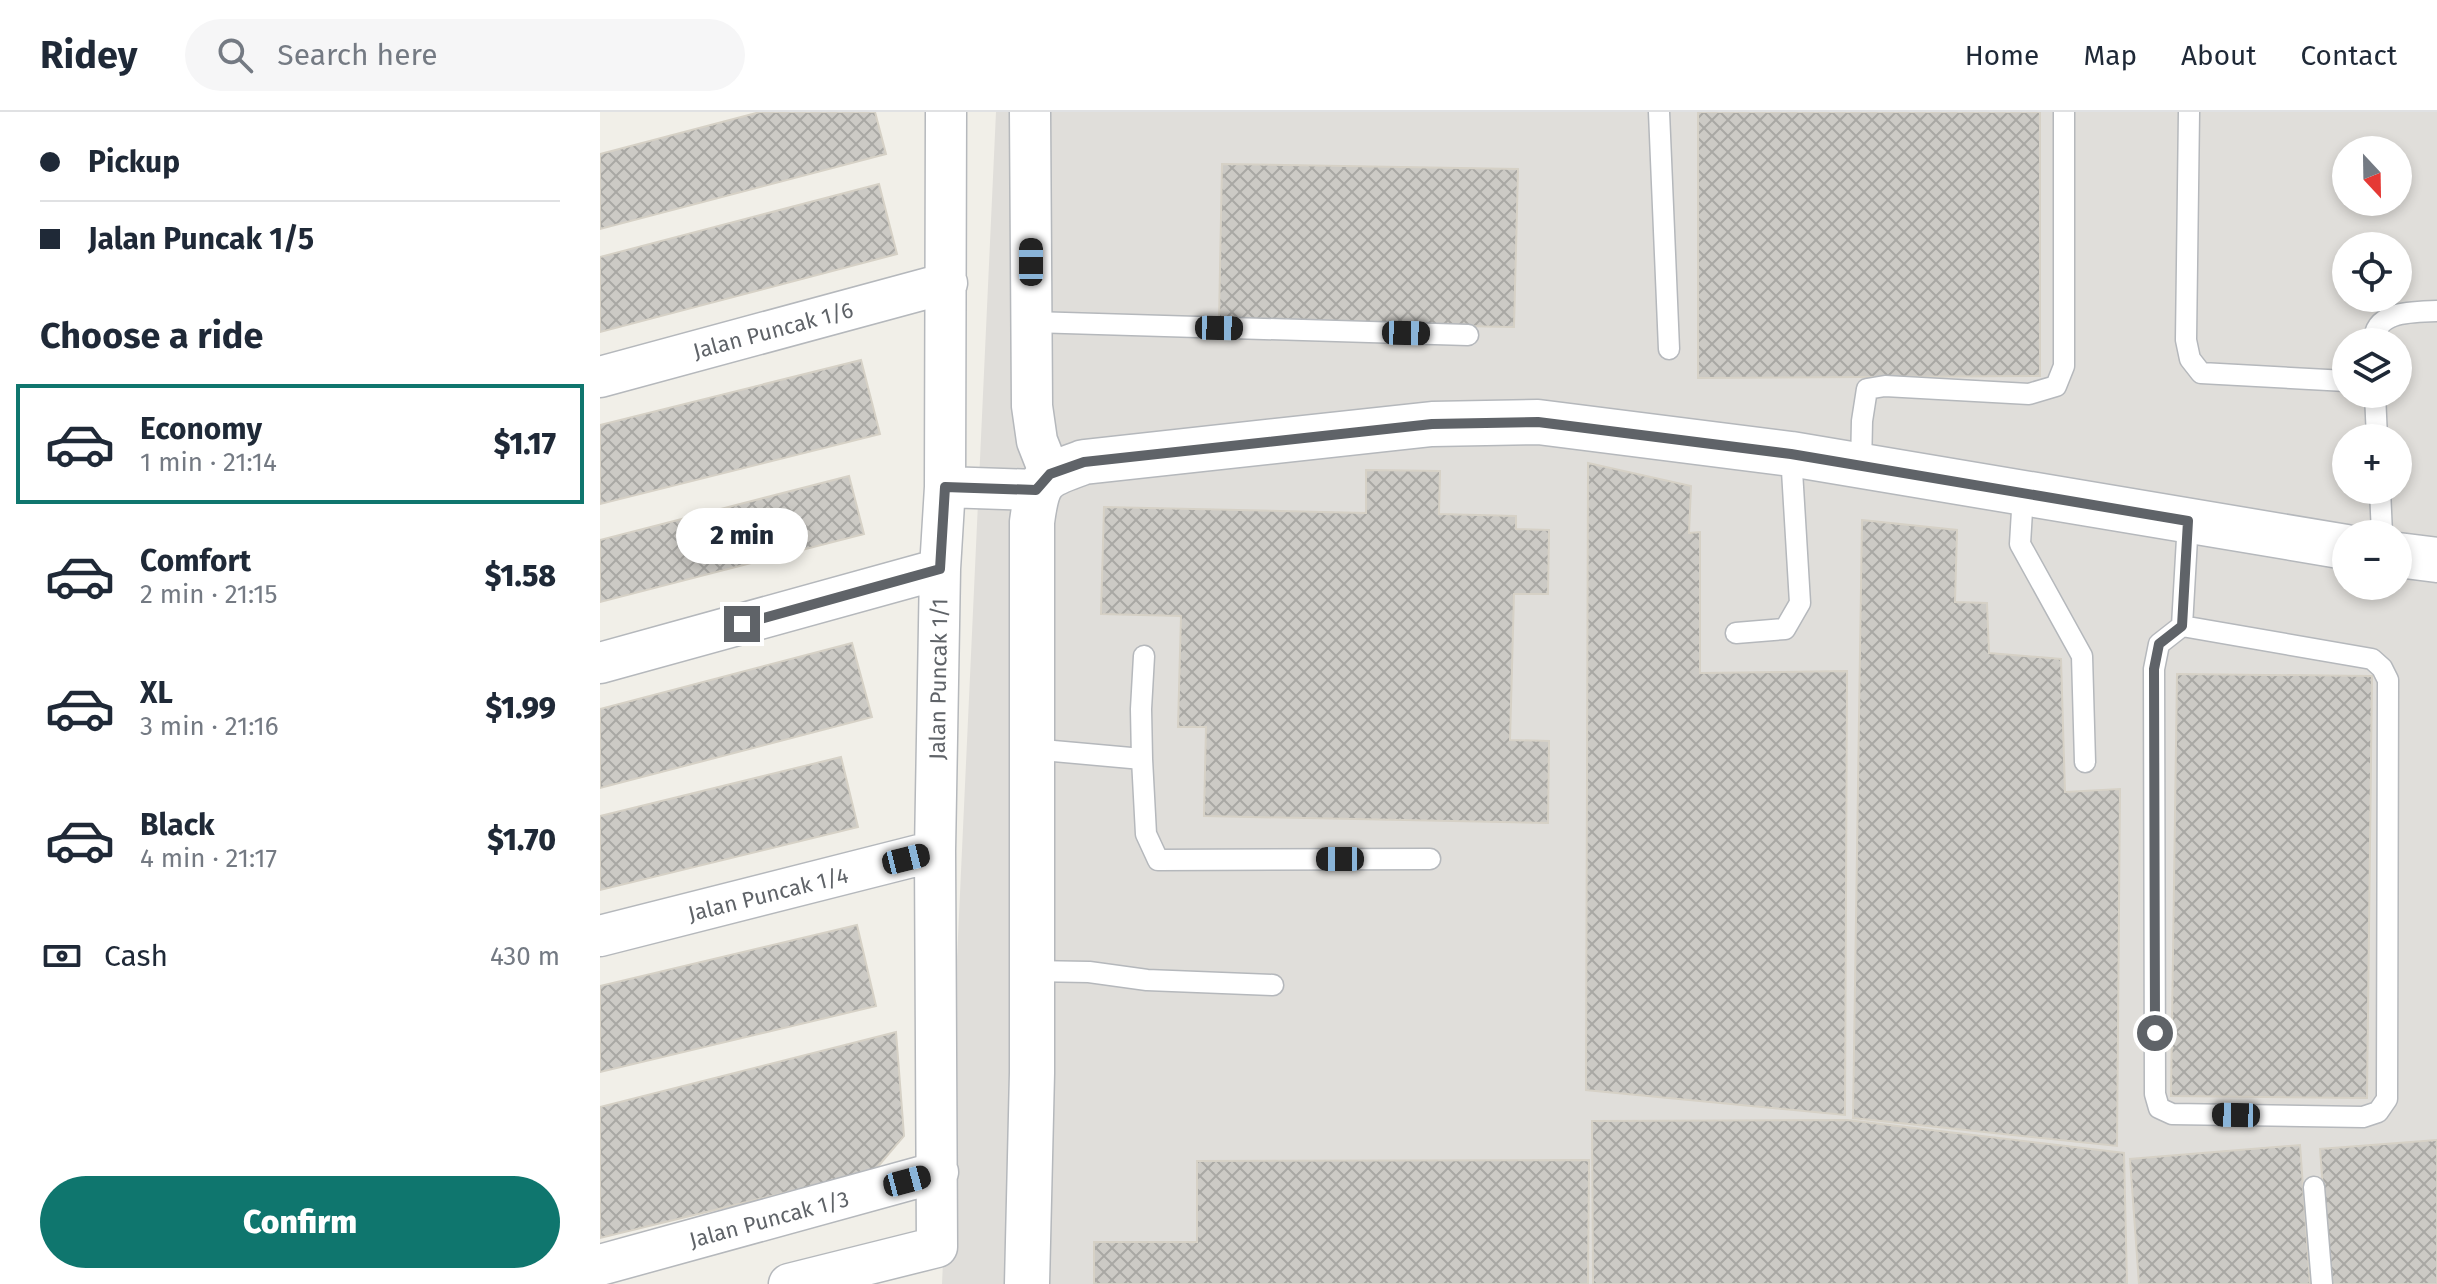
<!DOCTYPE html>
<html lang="en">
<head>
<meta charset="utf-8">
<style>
  body { margin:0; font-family:"Fira Sans",sans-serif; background:#f6f6f7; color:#1f2937; height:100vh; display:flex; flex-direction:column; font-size:30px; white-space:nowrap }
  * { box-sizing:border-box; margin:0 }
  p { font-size:26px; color:#747a83 }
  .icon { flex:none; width:44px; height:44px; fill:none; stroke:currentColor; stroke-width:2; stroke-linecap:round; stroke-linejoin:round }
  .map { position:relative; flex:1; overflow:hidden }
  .drawer { display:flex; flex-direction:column; background:#fff; width:600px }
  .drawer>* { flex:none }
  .top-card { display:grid; align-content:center; height:176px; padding:0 40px; background:#fff }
  .needle { width:52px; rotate:158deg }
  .fabs { position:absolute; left:1732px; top:24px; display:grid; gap:16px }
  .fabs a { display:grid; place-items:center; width:80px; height:80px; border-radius:50%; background:#fff; box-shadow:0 4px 12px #0003; font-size:40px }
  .end { position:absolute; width:36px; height:36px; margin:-18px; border:10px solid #5f6368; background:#fff; box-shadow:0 0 0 4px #fff }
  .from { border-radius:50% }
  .bubble { position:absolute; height:56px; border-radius:28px; background:#fff; box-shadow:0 4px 12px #0003; font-size:26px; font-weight:800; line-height:56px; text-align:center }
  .car { position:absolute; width:24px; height:48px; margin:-24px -12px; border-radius:10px; box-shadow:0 0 6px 2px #0007; background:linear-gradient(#222 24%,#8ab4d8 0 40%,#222 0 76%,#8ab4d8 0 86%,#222 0) }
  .top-card b { display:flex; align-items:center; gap:28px; height:76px; font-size:30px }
  .top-card b+b { border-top:2px solid #e0e1e3 }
  .top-card i { width:20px; height:20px; background:#1f2937 }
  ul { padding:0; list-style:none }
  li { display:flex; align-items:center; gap:24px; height:120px; margin:0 16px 12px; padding:0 24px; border:4px solid transparent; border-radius:0px }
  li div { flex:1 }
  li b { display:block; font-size:30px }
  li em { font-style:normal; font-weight:800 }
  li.active { border-color:#0f766e }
  li>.icon { width:72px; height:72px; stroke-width:1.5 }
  h2 { padding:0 40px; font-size:36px; line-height:96px }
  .pay { display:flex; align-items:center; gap:20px; height:88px; padding:0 40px; font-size:30px }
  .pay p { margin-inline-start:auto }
  .cta { display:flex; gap:16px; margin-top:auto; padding:16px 40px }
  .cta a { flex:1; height:92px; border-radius:48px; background:#0f766e; color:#fff; font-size:32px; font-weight:800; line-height:92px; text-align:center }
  header { display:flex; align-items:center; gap:48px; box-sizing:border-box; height:112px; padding:0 40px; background:#fff; border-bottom:2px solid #e0e1e3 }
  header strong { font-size:38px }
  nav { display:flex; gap:44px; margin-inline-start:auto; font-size:28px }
  .search { width:560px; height:72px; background:#f6f6f7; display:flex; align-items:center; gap:20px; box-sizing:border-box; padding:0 28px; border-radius:44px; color:#747a83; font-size:30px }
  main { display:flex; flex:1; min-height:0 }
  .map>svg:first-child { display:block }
  .industrial { fill:#e0deda; fill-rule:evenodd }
  .building { fill:url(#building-cross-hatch); stroke:#d6d1c6; stroke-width:2 }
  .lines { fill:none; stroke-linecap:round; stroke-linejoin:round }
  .service-casing { stroke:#b5b8bc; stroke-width:23 }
  .minor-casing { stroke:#b5b8bc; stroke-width:43 }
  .tertiary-casing { stroke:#b5b8bc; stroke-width:47 }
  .service { stroke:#fff; stroke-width:20 }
  .minor { stroke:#fff; stroke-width:40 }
  .tertiary { stroke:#fff; stroke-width:44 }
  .route { stroke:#5f6368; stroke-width:10 }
  .labels { text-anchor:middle; stroke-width:6; stroke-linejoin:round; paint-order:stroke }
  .street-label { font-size:22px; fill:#5f6368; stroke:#fff }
</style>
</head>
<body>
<header>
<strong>Ridey</strong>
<div class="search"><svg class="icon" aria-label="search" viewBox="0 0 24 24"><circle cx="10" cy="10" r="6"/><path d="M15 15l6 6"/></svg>Search here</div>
<nav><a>Home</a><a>Map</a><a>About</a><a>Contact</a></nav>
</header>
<main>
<section class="drawer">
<div class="top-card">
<b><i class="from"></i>Pickup</b>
<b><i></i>Jalan Puncak 1/5</b>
</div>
<h2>Choose a ride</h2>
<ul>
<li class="active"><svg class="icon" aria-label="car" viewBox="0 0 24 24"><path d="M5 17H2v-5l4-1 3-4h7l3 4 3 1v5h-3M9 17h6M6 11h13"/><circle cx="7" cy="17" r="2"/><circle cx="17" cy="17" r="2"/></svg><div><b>Economy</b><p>1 min · 21:14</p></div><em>$1.17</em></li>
<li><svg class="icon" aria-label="car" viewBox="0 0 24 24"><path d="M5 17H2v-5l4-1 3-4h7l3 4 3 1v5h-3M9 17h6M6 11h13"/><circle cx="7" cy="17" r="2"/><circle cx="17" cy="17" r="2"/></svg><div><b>Comfort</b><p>2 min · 21:15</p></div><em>$1.58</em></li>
<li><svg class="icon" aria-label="car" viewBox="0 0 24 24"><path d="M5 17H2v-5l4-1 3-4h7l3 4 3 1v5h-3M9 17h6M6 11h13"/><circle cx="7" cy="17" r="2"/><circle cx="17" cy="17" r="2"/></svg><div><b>XL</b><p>3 min · 21:16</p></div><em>$1.99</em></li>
<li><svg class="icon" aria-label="car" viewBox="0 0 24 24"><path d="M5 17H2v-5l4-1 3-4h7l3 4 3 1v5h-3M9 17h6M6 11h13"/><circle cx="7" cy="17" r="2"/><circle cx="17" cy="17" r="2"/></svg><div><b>Black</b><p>4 min · 21:17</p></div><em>$1.70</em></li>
</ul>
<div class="pay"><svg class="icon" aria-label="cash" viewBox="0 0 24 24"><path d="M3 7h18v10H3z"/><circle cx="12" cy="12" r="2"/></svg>Cash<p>430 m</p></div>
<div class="cta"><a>Confirm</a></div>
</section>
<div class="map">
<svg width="1837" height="1172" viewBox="0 0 1837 1172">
  <defs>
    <pattern id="building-cross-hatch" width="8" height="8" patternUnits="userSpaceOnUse" patternTransform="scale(2)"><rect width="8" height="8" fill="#cccac5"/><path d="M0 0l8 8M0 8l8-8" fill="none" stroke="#a9a8a4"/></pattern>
  </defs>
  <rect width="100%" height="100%" fill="#f1efe8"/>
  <!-- industrial -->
  <path class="industrial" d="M396,0h1441v1172h-1495zM1746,38h52v52h-52zM1746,134h52v52h-52zM1746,230h52v52h-52zM1746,326h52v52h-52zM1746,422h52v52h-52z"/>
  <!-- building -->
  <path class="building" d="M160,0h115l11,42 -286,75v-75z
    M1098,0h342v264l-342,2z
    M622,52l296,5 -4,158 -295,-5z
    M279,72l18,70 -297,78v-75z
    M261,248l19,74 -280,70v-79z
    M988,351l103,23 -2,47 11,-1v141l147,-2 -2,444 -259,-25z
    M766,358l74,1 -1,43 77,2v13l33,1 -1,64h-34l-4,146 39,1 -1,82 -344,-7 2,-89h-28l3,-111 -80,-2 3,-107 262,6z
    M249,364l15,58 -264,68v-62z
    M1262,408l95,10 -2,72 32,1 2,50 72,6 4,133 55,-3 -3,357 -264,-28z
    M252,531l20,74 -272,71v-79z
    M1577,562l195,2 -5,422 -196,-2z
    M241,645l17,70 -258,63v-74z
    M257,813l19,81 -276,66v-86z
    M296,920l8,104 -30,35 -274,67v-131z
    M1247,1008l277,33 3,131h-534l-1,-163z
    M1837,1028v144h-107l-10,-135z
    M1700,1033l10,139h-171l-9,-125z
    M989,1048l-1,124h-494v-42h103v-81z"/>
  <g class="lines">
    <!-- service casing -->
    <g class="service-casing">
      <path id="service" d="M1059,0l10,237
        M1589,0l-3,228 4,19 11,14 145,8
        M432,210l436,13
        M1774,230c0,-32 40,-30 63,-31
        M1775,282l2,44
        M1261,355l1,-46 5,-32 18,-3 144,8 27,-8 8,-20v-254
        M1780,378l2,44
        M1423,382l-3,50 62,112 3,106
        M1582,514l190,33 10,9 6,12 -1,419 -9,13 -15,5 -191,-3 -13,-6 -4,-14 -1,-425 5,-25z
        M1582,514l6,-105
        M1136,521l49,-4 15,-26 -9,-149
        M431,637l111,10 -1,-50 3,-53
        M542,647l4,75 12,26 272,-1
        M431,859l58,1 58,8 126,5
        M1714,1075l8,97"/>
    </g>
    <!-- minor casing -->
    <g class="minor-casing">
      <path id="minor" d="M430,0l2,294 5,35 13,33
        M0,265l347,-94
        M345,375l91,3
        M0,551l340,-94
        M0,824l335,-85
        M0,1153l338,-93
        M189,1172l148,-37 -2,-396 5,-282 5,-82 1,-375"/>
    </g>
    <!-- tertiary casing -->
    <g class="tertiary-casing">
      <path id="tertiary" d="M1798,443l39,5
        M427,1172l5,-211v-551c6,-45 10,-45 52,-60l348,-38 106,-2 253,32 555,93"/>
    </g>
    <!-- service -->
    <use href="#service" class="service"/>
    <!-- minor -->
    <use href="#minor" class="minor"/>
    <!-- tertiary -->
    <use href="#tertiary" class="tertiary"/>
  </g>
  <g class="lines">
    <!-- route -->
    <path class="route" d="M142,512l198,-55 5,-82 91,3 14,-16 34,-12 348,-38 106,-2 253,32 397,67 -6,105 -23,18 -5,25 1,364"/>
  </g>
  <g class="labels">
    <!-- street labels -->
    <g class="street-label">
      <text transform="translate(173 218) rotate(-15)" y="8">Jalan Puncak 1/6</text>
      <text transform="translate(338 567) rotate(-89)" y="8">Jalan Puncak 1/1</text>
      <text transform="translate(168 782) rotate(-14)" y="8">Jalan Puncak 1/4</text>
      <text transform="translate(169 1107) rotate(-15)" y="8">Jalan Puncak 1/3</text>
    </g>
  </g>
</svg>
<div class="fabs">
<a><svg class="needle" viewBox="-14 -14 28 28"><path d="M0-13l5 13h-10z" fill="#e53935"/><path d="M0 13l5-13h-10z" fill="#747a83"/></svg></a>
<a><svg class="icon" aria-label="locate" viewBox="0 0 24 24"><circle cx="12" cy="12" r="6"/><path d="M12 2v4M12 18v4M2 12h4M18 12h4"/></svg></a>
<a><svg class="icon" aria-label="layers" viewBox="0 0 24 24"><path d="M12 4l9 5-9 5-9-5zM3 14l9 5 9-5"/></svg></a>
<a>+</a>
<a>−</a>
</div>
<i class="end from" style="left:1555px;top:921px"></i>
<i class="end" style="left:142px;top:512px"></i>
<div class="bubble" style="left:76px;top:396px;width:132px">2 min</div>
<i class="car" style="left:431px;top:150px;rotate:0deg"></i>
<i class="car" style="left:619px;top:216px;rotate:91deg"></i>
<i class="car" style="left:806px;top:221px;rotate:91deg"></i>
<i class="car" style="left:306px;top:747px;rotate:76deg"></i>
<i class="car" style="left:740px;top:747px;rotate:270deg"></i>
<i class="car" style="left:1636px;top:1003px;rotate:271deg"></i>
<i class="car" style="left:307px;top:1069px;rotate:75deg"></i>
</div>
</main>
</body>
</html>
